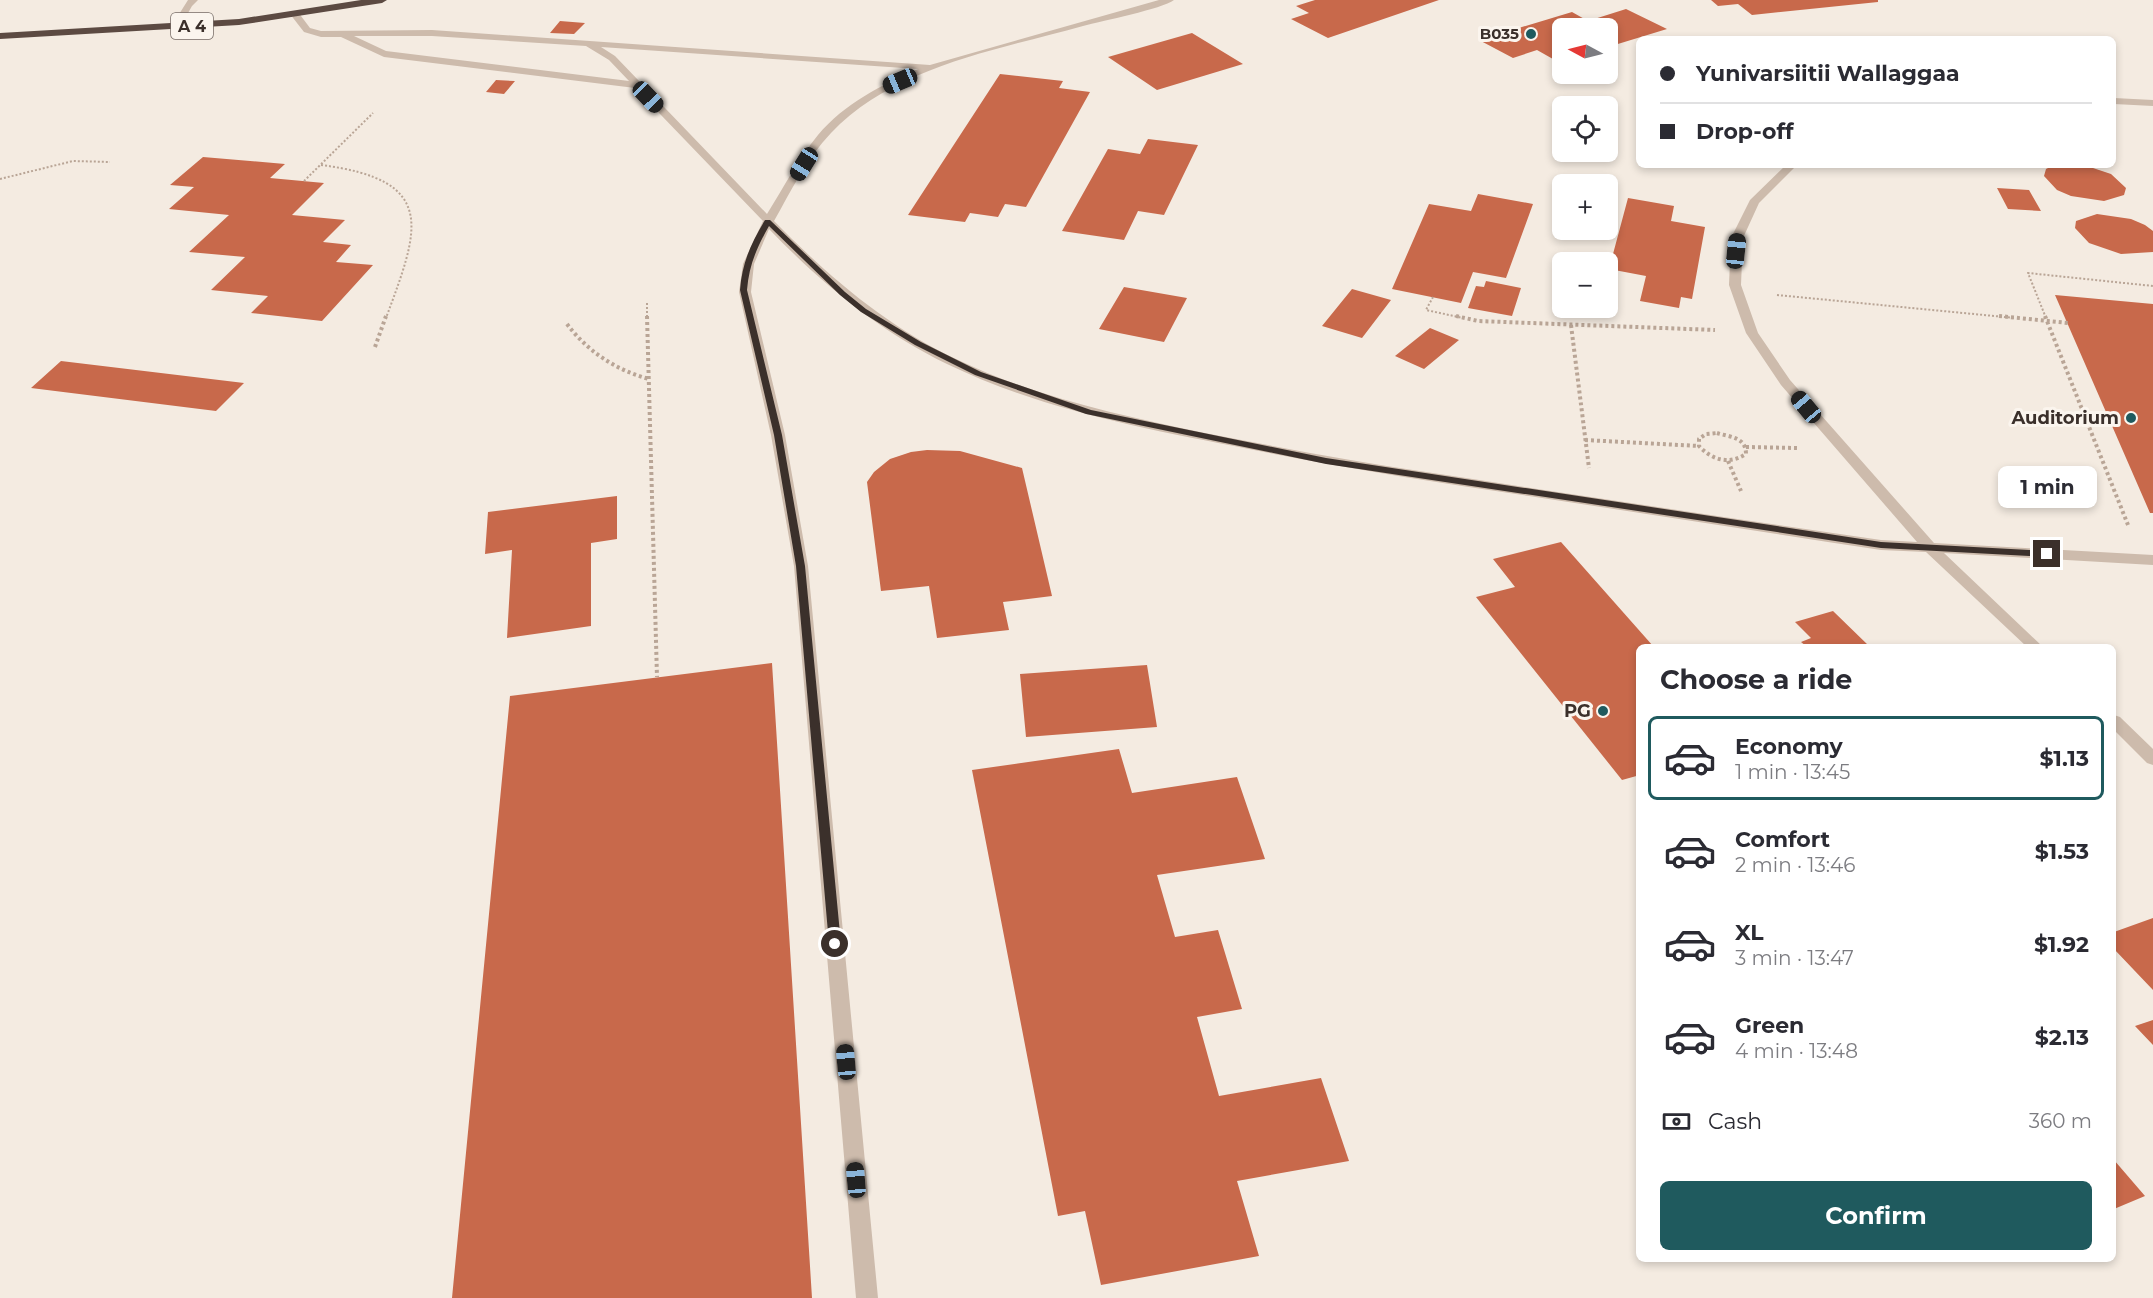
<!DOCTYPE html>
<html lang="en">
<head>
<meta charset="utf-8">
<style>
  body { margin:0; font-family:Montserrat,sans-serif; background:#f2f2f3; color:#2b2b33; height:100vh; display:flex; flex-direction:column; font-size:22px; white-space:nowrap }
  * { box-sizing:border-box; margin:0 }
  p { font-size:20px; color:#7c7c81 }
  .icon { flex:none; width:33px; height:33px; fill:none; stroke:currentColor; stroke-width:2; stroke-linecap:round; stroke-linejoin:round }
  .map { position:relative; flex:1; overflow:hidden }
  .panel { position:absolute; left:1636px; top:644px; width:480px; height:618px; display:flex; flex-direction:column; background:#fff; border-radius:9px; box-shadow:0 3px 9px #0003 }
  .panel>* { flex:none }
  .guide { position:absolute; left:1636px; top:36px; width:480px; height:132px; border-radius:9px; box-shadow:0 3px 9px #0003; display:grid; align-content:center; height:132px; padding:0 24px; background:#fff }
  .needle { width:39px; rotate:277deg }
  .buttons { position:absolute; left:1552px; top:18px; display:grid; gap:12px }
  .buttons a { display:grid; place-items:center; width:66px; height:66px; border-radius:9px; background:#fff; box-shadow:0 3px 9px #0003; font-size:30px }
  .end { position:absolute; width:27px; height:27px; margin:-14px; border:8px solid #3b302b; background:#fff; box-shadow:0 0 0 3px #fff }
  .from { border-radius:50% }
  .bubble { position:absolute; height:42px; border-radius:9px; background:#fff; box-shadow:0 3px 9px #0003; font-size:20px; font-weight:700; line-height:42px; text-align:center }
  .car { position:absolute; width:18px; height:36px; margin:-18px -9px; border-radius:8px; box-shadow:0 0 4px 2px #0007; background:linear-gradient(#222 24%,#8ab4d8 0 40%,#222 0 76%,#8ab4d8 0 86%,#222 0) }
  .guide b { display:flex; align-items:center; gap:21px; height:57px; font-size:22px }
  .guide b+b { border-top:2px solid #e1e1e2 }
  .guide i { width:15px; height:15px; background:#2b2b33 }
  ul { padding:0; list-style:none }
  li { display:flex; align-items:center; gap:18px; height:84px; margin:0 12px 9px; padding:0 12px; border:3px solid transparent; border-radius:9px }
  li div { flex:1 }
  li b { display:block; font-size:22px }
  li em { font-style:normal; font-weight:700 }
  li.selected { border-color:#1f5a5e }
  li>.icon { width:54px; height:54px; stroke-width:1.5 }
  h2 { padding:0 24px; font-size:27px; line-height:72px }
  .pay { display:flex; align-items:center; gap:15px; height:66px; padding:0 24px; font-size:22px }
  .pay p { margin-inline-start:auto }
  .primary-button { display:flex; gap:12px; margin-top:auto; padding:12px 24px }
  .primary-button a { flex:1; height:69px; border-radius:9px; background:#1f5a5e; color:#fff; font-size:24px; font-weight:700; line-height:69px; text-align:center }
  .map>svg:first-child { display:block }
  .building { fill:#c8694b }
  .lines { fill:none; stroke-linecap:round; stroke-linejoin:round }
  .path-far1 { stroke:#b9a596; stroke-width:2; stroke-dasharray:2 2; stroke-linecap:butt }
  .path { stroke:#b9a596; stroke-width:4; stroke-dasharray:3 3; stroke-linecap:butt }
  .minor { fill:#cdbbac; fill-rule:evenodd }
  .highway { fill:#5c4a42; fill-rule:evenodd }
  .route { fill:#3b302b }
  .poi-dot { fill:#1f5a5e; stroke:#fbf5ee; stroke-width:2 }
  .labels { text-anchor:middle; stroke-width:6; stroke-linejoin:round; paint-order:stroke }
  .far-poi-label { font-size:15px; font-weight:bold; fill:#3b302b; stroke:#fbf5ee; text-anchor:end }
  .shield { fill:#fbf5ee; stroke:#756b66; stroke-width:1.5 }
  .shield-label { font-size:16px; font-weight:bold; fill:#3b302b }
  .poi-label { font-size:18px; font-weight:bold; fill:#3b302b; stroke:#fbf5ee; text-anchor:end }
</style>
</head>
<body>
<div class="map">
<svg width="2153" height="1298" viewBox="0 0 2153 1298">
  <rect width="100%" height="100%" fill="#f4ebe1"/>
  <!-- building -->
  <path class="building" d="M1315,0h124l-111,38 -37,-19 18,-6 -13,-7z
    M1711,0h167v2l-126,13 -14,-11 -20,2z
    M1626,9l41,20 -59,18v-19h-45v34l-3,1 -23,-13 -24,8 -34,-18 93,-28 16,9z
    M560,21l25,2 -11,11 -24,-1z
    M1192,33l51,31 -86,26 -49,-33z
    M1000,74l63,7 -4,7 31,4 -64,115 -21,-3 -7,13 -28,-4 -5,9 -57,-7z
    M496,80l19,1 -11,13 -18,-2z
    M1148,139l50,6 -34,70 -26,-4 -14,29 -62,-9 46,-82 32,5z
    M203,157l82,7 -15,14 54,5 -32,32 53,5 -22,22 28,3 -15,17 37,3 -51,56 -71,-8 17,-17 -57,-6 34,-33 -56,-5 40,-37 -60,-6 25,-22 -24,-2z
    M2054,165h30l27,9 15,14 -2,7 -20,6 -33,-5 -14,-6 -13,-14 2,-7z
    M1997,188l32,2 12,21 -33,-2z
    M1478,194l55,10 -27,74 -33,-6 -12,31 -69,-14 37,-85 42,7z
    M1628,198l46,8 -3,15 34,6 -13,72 -11,-2 -2,11 -39,-7 6,-25 -37,-7z
    M2097,214l34,5 14,6 8,6v21l-32,2 -32,-11 -14,-15 1,-7z
    M1486,281l35,7 -9,28 -44,-8 8,-22 8,1z
    M1124,287l63,11 -23,44 -65,-13z
    M1352,289l39,11 -29,38 -40,-12z
    M2055,295l98,9v209h-3z
    M1430,328l29,12 -35,29 -29,-13z
    M61,361l183,22 -28,28 -185,-23z
    M927,450l33,1 62,17 30,128 -49,6 6,28 -72,8 -8,-52 -48,5 -14,-109 7,-10 16,-13 21,-7z
    M617,496v43l-26,4v83l-84,12 5,-88 -27,4 3,-42z
    M1561,542l92,104h-13v129l-18,5 -146,-183 39,-10 -22,-28z
    M1833,611l36,35h-63l-5,-4 10,-4 -16,-16z
    M772,663l40,635h-360l58,-602z
    M1147,665l10,62 -131,10 -6,-63z
    M1119,749l13,44 105,-16 28,82 -108,16 18,62 43,-7 24,79 -45,8 22,79 102,-18 28,83 -112,20 22,75 -158,29 -16,-74 -27,5 -86,-446z
    M2153,918v72l-39,-41v-17z
    M2153,1020v25l-18,-19z
    M2114,1160l31,36 -31,13z"/>
  <g class="lines">
    <!-- path-far1 -->
    <path class="path-far1" d="M321,165c118,15 98,64 65,153
      M0,179l73,-18 37,1
      M304,181l69,-68
      M1777,295l238,23
      M1433,297l-7,13 37,8
      M647,303v15
      M2046,318l-18,-45 125,13"/>
    <!-- path -->
    <path class="path" d="M647,316l10,361
      M1456,316l22,5 237,9
      M1999,316l69,7
      M2045,316l83,209
      M567,324c21,28 49,46 82,55
      M1571,325l18,143
      M375,347l11,-31
      M1717,433c13,4 29,4 29,21 -17,11 -34,6 -47,-8v-7l7,-5z
      M1585,440l114,6
      M1746,447l51,1
      M1728,461l13,30"/>
    <!-- minor -->
    <path class="minor" d="M188,0h10l-6,6 -13,23h-6l-2,-2z
      M1159,0h15c-12,9 -72,21 -91,26 -85,24 -188,40 -252,107 -24,25 -40,58 -57,88 54,55 112,105 182,138 79,38 163,56 249,74 73,14 146,28 221,39 151,23 303,46 455,68l36,2 -136,-157 -35,-52 -17,-48 2,-47 19,-38 36,-35h11l-38,38 -16,35 -2,47 17,48 32,47 144,163 219,12v10l-209,-12 98,93h-16l-100,-94 -45,-2c-117,-18 -234,-36 -352,-54 -93,-14 -187,-28 -280,-47 -103,-20 -207,-39 -302,-85 -68,-33 -126,-81 -178,-135l-15,35 -3,28 34,143 23,131 70,732h-22l-62,-732 -23,-131 -32,-143 4,-28 20,-43 -128,-133 -251,-31 -43,-20h-20l-17,-5 -14,-18 8,-2 12,16 11,3 111,-1 498,35zM354,36h78l154,10 23,14 20,21 -243,-30zM601,47l317,22c-37,16 -74,35 -100,66 -20,24 -34,52 -51,79l-152,-158z
      M2114,98l39,2v6l-39,-2z
      M2114,715l6,2 33,32v16l-6,-2 -33,-33z"/>
    <!-- highway -->
    <path class="highway" d="M361,0h26l-5,3 -143,22 -239,14v-6l239,-14z"/>
  </g>
  <!-- route -->
  <path class="route" d="M765,220h5l75,72 21,17 55,33 60,30 110,38 235,48 451,68 104,16 166,9 5,3 -5,3 -166,-9 -104,-16 -451,-68 -240,-50 -111,-39 -60,-30 -54,-33 -21,-17 -71,-69c-12,21 -20,39 -22,64l35,145 23,131 36,378 -6,5 -6,-5 -33,-378 -22,-131 -34,-145c2,-27 11,-47 25,-70z"/>
  <!-- markers -->
  <g class="poi-dot">
    <circle cx="1531" cy="34" r="6"/>
    <circle cx="2131" cy="418" r="6"/>
    <circle cx="1603" cy="711" r="6"/>
  </g>
  <g class="labels">
    <!-- far-poi labels -->
    <g class="far-poi-label">
      <text x="1519" y="39">B035</text>
    </g>
    <!-- shield labels -->
    <rect class="shield" x="171" y="13" width="42" height="26" rx="4.5"/>
    <g class="shield-label">
      <text x="192" y="32">A 4</text>
    </g>
    <!-- poi labels -->
    <g class="poi-label">
      <text x="2119" y="424">Auditorium</text>
      <text x="1591" y="717">PG</text>
    </g>
  </g>
</svg>
<div class="buttons">
<a><svg class="needle" viewBox="-14 -14 28 28"><path d="M0-13l5 13h-10z" fill="#e53935"/><path d="M0 13l5-13h-10z" fill="#7c7c81"/></svg></a>
<a><svg class="icon" aria-label="locate" viewBox="0 0 24 24"><circle cx="12" cy="12" r="6"/><path d="M12 2v4M12 18v4M2 12h4M18 12h4"/></svg></a>
<a>+</a>
<a>−</a>
</div>
<i class="end from" style="left:835px;top:944px"></i>
<i class="end" style="left:2047px;top:554px"></i>
<div class="bubble" style="left:1998px;top:466px;width:99px">1 min</div>
<i class="car" style="left:900px;top:81px;rotate:247deg"></i>
<i class="car" style="left:648px;top:97px;rotate:136deg"></i>
<i class="car" style="left:804px;top:164px;rotate:212deg"></i>
<i class="car" style="left:1736px;top:251px;rotate:6deg"></i>
<i class="car" style="left:1806px;top:407px;rotate:320deg"></i>
<i class="car" style="left:846px;top:1062px;rotate:355deg"></i>
<i class="car" style="left:856px;top:1180px;rotate:355deg"></i>
<div class="guide">
<b><i class="from"></i>Yunivarsiitii Wallaggaa</b>
<b><i></i>Drop-off</b>
</div>
<section class="panel">
<h2>Choose a ride</h2>
<ul>
<li class="selected"><svg class="icon" aria-label="car" viewBox="0 0 24 24"><path d="M5 17H2v-5l4-1 3-4h7l3 4 3 1v5h-3M9 17h6M6 11h13"/><circle cx="7" cy="17" r="2"/><circle cx="17" cy="17" r="2"/></svg><div><b>Economy</b><p>1 min · 13:45</p></div><em>$1.13</em></li>
<li><svg class="icon" aria-label="car" viewBox="0 0 24 24"><path d="M5 17H2v-5l4-1 3-4h7l3 4 3 1v5h-3M9 17h6M6 11h13"/><circle cx="7" cy="17" r="2"/><circle cx="17" cy="17" r="2"/></svg><div><b>Comfort</b><p>2 min · 13:46</p></div><em>$1.53</em></li>
<li><svg class="icon" aria-label="car" viewBox="0 0 24 24"><path d="M5 17H2v-5l4-1 3-4h7l3 4 3 1v5h-3M9 17h6M6 11h13"/><circle cx="7" cy="17" r="2"/><circle cx="17" cy="17" r="2"/></svg><div><b>XL</b><p>3 min · 13:47</p></div><em>$1.92</em></li>
<li><svg class="icon" aria-label="car" viewBox="0 0 24 24"><path d="M5 17H2v-5l4-1 3-4h7l3 4 3 1v5h-3M9 17h6M6 11h13"/><circle cx="7" cy="17" r="2"/><circle cx="17" cy="17" r="2"/></svg><div><b>Green</b><p>4 min · 13:48</p></div><em>$2.13</em></li>
</ul>
<div class="pay"><svg class="icon" aria-label="cash" viewBox="0 0 24 24"><path d="M3 7h18v10H3z"/><circle cx="12" cy="12" r="2"/></svg>Cash<p>360 m</p></div>
<div class="primary-button"><a>Confirm</a></div>
</section>
</div>
</body>
</html>
